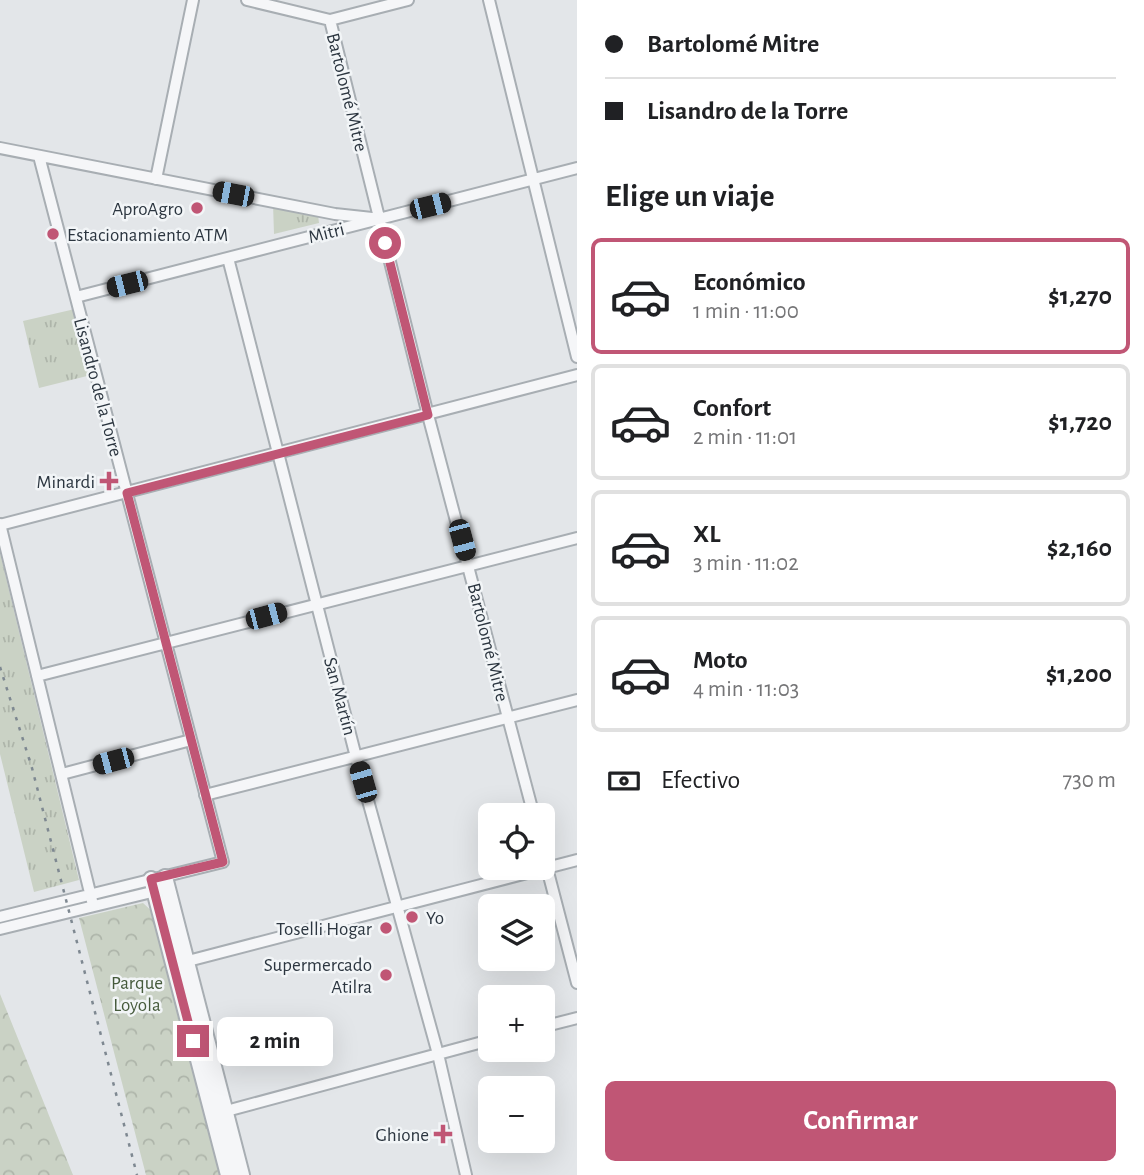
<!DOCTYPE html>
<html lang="es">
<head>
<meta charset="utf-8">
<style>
  body { margin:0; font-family:"Alegreya Sans",sans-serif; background:#f2f2f2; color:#202124; height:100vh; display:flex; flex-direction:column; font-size:26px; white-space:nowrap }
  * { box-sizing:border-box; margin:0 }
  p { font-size:23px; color:#757577 }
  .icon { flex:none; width:38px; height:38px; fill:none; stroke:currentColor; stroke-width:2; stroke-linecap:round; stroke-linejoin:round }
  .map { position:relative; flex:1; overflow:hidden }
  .sheet { display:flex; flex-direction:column; background:#fff; width:567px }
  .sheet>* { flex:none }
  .hud { display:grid; align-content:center; height:154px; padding:0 28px; background:#fff }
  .tools { position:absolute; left:478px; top:803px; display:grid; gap:14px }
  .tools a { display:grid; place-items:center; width:77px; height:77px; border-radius:10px; background:#fff; box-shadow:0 7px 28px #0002; font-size:35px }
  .end { position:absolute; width:32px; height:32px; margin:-16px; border:9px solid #c05675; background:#fff; box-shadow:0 0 0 4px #fff }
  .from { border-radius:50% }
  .bubble { position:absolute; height:49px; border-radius:10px; background:#fff; box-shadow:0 7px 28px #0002; font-size:23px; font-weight:600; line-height:49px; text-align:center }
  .car { position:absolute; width:21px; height:42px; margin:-21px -10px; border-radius:9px; box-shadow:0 0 5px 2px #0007; background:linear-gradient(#222 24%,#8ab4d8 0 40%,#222 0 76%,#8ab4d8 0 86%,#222 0) }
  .hud b { display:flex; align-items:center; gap:24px; height:66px; font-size:26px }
  .hud b+b { border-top:2px solid #e0e0e0 }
  .hud i { width:18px; height:18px; background:#202124 }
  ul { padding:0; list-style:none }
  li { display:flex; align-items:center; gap:21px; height:116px; margin:0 14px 10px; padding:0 14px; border:4px solid #e0e0e0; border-radius:10px }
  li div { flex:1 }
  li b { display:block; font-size:26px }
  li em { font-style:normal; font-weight:600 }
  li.selected { border-color:#c05675 }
  li>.icon { width:63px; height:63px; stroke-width:1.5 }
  h2 { padding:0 28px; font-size:32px; line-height:84px }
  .pay { display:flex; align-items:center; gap:18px; height:77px; padding:0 28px; font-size:26px }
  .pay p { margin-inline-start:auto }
  .cta { display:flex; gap:14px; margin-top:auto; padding:14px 28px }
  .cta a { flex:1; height:80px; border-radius:10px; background:#c05675; color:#fff; font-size:28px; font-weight:600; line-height:80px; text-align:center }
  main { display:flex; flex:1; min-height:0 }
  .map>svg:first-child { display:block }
  .grass { fill:url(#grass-tufts) }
  .park { fill:url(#park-crowns) }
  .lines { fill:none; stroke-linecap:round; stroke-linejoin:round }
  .minor-casing { stroke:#a8aeb3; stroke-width:14 }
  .tertiary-casing { stroke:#a8aeb3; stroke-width:18 }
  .minor { stroke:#f5f6f8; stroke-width:10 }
  .tertiary { stroke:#f5f6f8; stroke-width:14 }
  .rail { stroke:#7e8891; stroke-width:2.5; stroke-dasharray:3.5 7; stroke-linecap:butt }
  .route { stroke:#c05675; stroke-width:9 }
  .poi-dot { fill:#c05675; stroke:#f2f5f7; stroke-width:2.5 }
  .labels { text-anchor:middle; stroke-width:5; stroke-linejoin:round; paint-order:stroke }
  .street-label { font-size:19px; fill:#2c3640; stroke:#f2f5f7 }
  .poi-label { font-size:19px; fill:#2c3640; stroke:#f2f5f7; text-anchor:end }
  .park-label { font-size:19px; fill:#455a3b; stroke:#f2f5f7 }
</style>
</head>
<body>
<main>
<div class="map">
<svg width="577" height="1175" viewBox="0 0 577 1175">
  <defs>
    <pattern id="grass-tufts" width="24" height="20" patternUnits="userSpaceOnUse" patternTransform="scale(1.75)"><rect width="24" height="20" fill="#cad2c5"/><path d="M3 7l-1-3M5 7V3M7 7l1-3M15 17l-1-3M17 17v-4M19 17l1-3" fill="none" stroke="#aeb5aa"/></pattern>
    <pattern id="park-crowns" width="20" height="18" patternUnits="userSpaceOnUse" patternTransform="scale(1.75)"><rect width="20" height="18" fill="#cad2c5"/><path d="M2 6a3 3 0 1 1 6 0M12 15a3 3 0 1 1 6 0" fill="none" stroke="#aeb5aa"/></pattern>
  </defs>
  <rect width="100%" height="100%" fill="#e3e6e9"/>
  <!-- grass -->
  <path class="grass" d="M273,204l45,11 1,8 -45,11z
    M75,309l16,66 -52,13 -16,-67z
    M0,553l79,327 -45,12 -34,-138z"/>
  <!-- park -->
  <path class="park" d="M143,903l12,11 68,261h-77l-67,-257z
    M0,994l73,181h-73z"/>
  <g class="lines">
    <!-- minor casing -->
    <g class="minor-casing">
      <path id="minor" d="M247,0l83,20 78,-20
        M489,0l88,357
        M330,20l98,395 106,401
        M0,148l335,66 37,4
        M156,179l37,-179
        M228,258l128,499 82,297 28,121
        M76,297l501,-129
        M0,524l93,381
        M0,525l577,-150
        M37,676l540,-138
        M62,774l129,-34
        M205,795l372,-95
        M542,849l35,134
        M0,917l223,-55 -184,-706
        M0,929l160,-39
        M188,961l389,-101
        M542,1027l35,-9
        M219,1113l271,-73"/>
    </g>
    <!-- tertiary casing -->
    <g class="tertiary-casing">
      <path id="tertiary" d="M165,877l77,298
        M151,879l77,296"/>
    </g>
    <!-- minor -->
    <use href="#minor" class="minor"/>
    <!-- tertiary -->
    <use href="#tertiary" class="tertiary"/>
    <!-- rail -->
    <path class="rail" d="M0,667l32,101 105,407"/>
  </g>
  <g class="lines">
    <!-- route -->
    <path class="route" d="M193,1041l-42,-162 72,-17 -96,-369 301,-78 -43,-172"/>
  </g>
  <!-- markers -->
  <g class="poi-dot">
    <circle cx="197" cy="208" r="7"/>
    <circle cx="53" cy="234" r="7"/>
    <path d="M105.5 470.5h7v7h7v7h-7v7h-7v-7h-7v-7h7z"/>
    <circle cx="412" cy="917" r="7"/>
    <circle cx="386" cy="928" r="7"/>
    <circle cx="386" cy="975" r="7"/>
    <path d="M439.5 1123.5h7v7h7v7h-7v7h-7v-7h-7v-7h7z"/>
  </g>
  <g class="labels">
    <!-- street labels -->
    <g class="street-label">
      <text transform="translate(348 92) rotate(76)" y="7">Bartolomé Mitre</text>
      <text transform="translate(326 232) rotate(-14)" y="7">Mitri</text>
      <text transform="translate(99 387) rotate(75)" y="7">Lisandro de la Torre</text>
      <text transform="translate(489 642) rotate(76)" y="7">Bartolomé Mitre</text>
      <text transform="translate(341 696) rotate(75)" y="7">San Martín</text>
    </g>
    <!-- poi labels -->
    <g class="poi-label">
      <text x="183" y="215">AproAgro</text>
      <text x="67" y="241" text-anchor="start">Estacionamiento ATM</text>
      <text x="95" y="488">Minardi</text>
      <text x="426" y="924" text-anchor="start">Yo</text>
      <text x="372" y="935">Toselli Hogar</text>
      <text x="372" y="971">Supermercado<tspan x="372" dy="22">Atilra</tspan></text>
      <text x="429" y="1141">Ghione</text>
    </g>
    <!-- park labels -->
    <g class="park-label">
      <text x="137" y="989">Parque<tspan x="137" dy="22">Loyola</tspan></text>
    </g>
  </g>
</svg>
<div class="tools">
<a><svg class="icon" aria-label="locate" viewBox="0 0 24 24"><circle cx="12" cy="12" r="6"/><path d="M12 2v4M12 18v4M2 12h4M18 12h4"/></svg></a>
<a><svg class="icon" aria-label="layers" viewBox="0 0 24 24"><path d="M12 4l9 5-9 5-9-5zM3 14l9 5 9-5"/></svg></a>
<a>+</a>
<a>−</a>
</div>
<i class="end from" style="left:385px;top:243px"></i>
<i class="end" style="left:193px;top:1041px"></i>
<div class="bubble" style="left:217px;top:1017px;width:116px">2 min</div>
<i class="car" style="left:233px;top:194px;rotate:281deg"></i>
<i class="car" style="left:430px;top:206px;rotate:76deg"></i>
<i class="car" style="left:127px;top:284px;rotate:256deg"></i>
<i class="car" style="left:462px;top:540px;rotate:165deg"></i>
<i class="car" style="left:266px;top:616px;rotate:75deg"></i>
<i class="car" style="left:113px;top:761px;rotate:255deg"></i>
<i class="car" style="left:363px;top:782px;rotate:344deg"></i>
</div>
<section class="sheet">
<div class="hud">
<b><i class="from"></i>Bartolomé Mitre</b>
<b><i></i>Lisandro de la Torre</b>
</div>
<h2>Elige un viaje</h2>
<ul>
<li class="selected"><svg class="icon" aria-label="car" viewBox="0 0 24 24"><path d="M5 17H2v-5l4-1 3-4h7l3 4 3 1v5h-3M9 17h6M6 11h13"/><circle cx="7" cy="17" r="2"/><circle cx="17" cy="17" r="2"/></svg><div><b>Económico</b><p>1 min · 11:00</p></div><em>$1,270</em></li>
<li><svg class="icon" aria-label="car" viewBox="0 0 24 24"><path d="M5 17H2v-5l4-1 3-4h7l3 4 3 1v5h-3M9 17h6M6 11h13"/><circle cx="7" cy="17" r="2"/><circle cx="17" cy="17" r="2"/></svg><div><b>Confort</b><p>2 min · 11:01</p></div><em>$1,720</em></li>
<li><svg class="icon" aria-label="car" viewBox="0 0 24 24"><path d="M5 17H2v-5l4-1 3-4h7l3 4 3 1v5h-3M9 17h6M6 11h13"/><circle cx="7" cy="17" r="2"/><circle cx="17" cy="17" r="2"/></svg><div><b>XL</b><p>3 min · 11:02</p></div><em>$2,160</em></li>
<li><svg class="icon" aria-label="car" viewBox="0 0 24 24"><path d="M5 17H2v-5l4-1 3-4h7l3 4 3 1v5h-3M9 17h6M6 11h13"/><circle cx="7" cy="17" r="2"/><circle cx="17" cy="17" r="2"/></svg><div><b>Moto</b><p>4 min · 11:03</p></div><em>$1,200</em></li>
</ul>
<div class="pay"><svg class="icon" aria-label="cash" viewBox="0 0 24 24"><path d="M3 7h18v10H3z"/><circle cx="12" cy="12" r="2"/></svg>Efectivo<p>730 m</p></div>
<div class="cta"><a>Confirmar</a></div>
</section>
</main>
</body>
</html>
